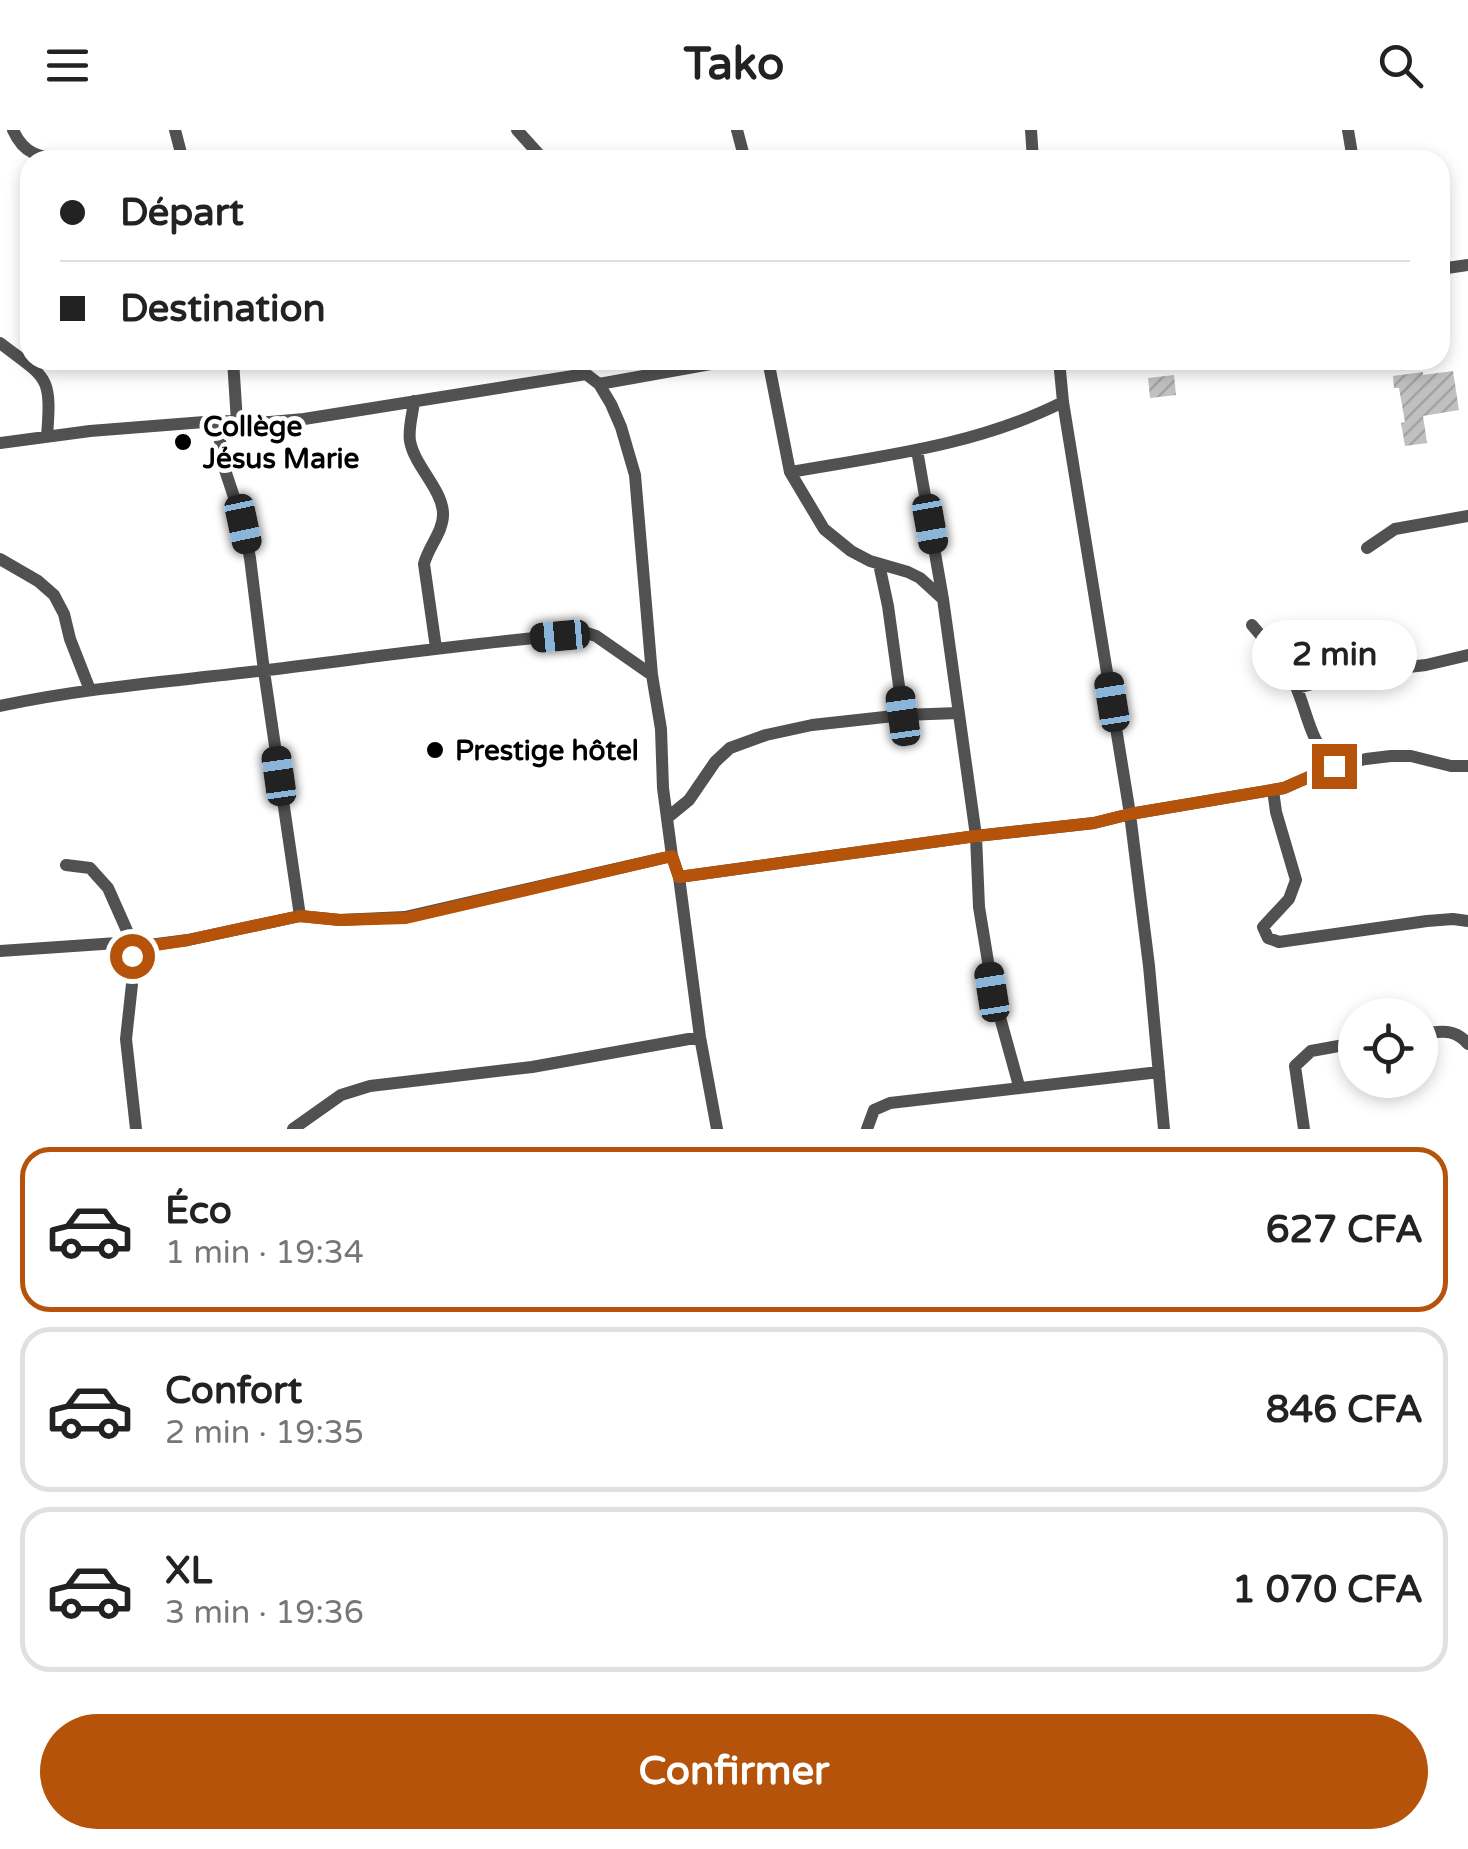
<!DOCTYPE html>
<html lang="fr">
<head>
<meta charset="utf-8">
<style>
  body { margin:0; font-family:"Varela Round",sans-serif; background:#f6f6f6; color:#222; height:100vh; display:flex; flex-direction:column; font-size:38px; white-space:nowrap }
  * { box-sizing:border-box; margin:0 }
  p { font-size:32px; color:#767676 }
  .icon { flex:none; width:55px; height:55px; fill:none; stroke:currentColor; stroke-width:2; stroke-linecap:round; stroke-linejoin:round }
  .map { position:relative; height:999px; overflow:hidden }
  .side { display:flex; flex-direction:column; background:#fff; flex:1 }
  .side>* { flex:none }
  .banner { position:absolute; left:20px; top:20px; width:1430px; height:220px; border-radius:30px; box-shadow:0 5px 15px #0003; display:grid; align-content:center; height:220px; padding:0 40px; background:#fff }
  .controls { position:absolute; left:1338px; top:868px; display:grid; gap:20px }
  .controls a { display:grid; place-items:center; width:100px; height:100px; border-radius:50%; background:#fff; box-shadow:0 5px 15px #0003; font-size:50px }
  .end { position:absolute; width:45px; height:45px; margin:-22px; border:12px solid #b45309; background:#fff; box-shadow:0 0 0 5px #fff }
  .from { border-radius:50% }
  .bubble { position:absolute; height:70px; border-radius:35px; background:#fff; box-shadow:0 5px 15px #0003; font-size:32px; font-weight:700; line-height:70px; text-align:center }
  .car { position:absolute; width:30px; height:60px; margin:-30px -15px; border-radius:12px; box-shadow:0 0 8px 2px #0007; background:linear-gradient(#222 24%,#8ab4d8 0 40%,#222 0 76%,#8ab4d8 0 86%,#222 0) }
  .banner b { display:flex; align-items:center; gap:35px; height:95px; font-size:38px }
  .banner b+b { border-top:2px solid #e0e0e0 }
  .banner i { width:25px; height:25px; background:#222 }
  ul { padding:18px 0 0; list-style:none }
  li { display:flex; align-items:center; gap:30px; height:165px; margin:0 20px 15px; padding:0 20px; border:5px solid #e0e0e0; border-radius:30px }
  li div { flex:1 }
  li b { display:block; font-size:38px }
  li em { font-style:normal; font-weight:700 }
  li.selected { border-color:#b45309 }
  li>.icon { width:90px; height:90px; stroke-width:1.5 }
  .button { display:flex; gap:20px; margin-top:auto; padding:20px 40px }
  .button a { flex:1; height:115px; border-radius:60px; background:#b45309; color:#fff; font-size:40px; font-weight:700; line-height:115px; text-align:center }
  header { display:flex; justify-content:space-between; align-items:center; height:130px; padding:0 40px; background:#fff; font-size:45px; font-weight:700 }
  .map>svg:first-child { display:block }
  .building { fill:url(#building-hatch) }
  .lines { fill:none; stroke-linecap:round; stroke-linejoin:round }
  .minor { stroke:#515151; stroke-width:12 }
  .route { stroke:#b45309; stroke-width:12 }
  .poi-dot { fill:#000; stroke:#fff; stroke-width:4 }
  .labels { text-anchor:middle; stroke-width:9; stroke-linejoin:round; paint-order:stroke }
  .poi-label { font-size:28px; font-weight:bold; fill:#000; stroke:#fff; text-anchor:start }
</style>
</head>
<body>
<header><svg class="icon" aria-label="menu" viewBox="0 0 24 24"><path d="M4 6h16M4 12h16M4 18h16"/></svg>Tako<svg class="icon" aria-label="search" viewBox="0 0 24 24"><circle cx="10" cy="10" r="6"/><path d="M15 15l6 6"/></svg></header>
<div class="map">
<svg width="1468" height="999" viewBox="0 0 1468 999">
  <defs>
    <pattern id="building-hatch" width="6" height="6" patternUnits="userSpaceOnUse" patternTransform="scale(2.5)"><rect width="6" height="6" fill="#c0c0c0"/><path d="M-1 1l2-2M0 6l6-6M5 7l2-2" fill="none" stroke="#a3a3a3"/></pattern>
  </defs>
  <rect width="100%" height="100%" fill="#fff"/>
  <!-- building -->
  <path class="building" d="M1453,241l6,39 -36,6 4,27 -22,3 -4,-23 4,-1 -6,-34h-5l-1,-12 30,-4v3z
    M1174,245l2,20 -26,3 -2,-20z"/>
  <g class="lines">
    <!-- minor -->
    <path class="minor" d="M13,0c12,27 29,27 55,30
      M175,0l6,23 5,7
      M517,0l27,30
      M737,0l8,30
      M1031,0l2,30
      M1348,0l5,30
      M99,30h41
      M452,30h20
      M1440,139l28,-4
      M0,213c47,36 52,31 47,93
      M233,230l4,62
      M581,230l5,14 13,10 12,20 10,23 14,48 17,200 9,54 2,59 9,68 7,21 21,160 17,92
      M768,230l22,112 34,57 27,22 19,10 38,11 12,6 23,21 33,237 3,71 14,85 26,94
      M1059,230l4,42 67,412 19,152 15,163
      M599,254l134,-24
      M414,271c-1,12 -6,27 -4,40 4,24 32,48 33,72 1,18 -15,34 -19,51l12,84
      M217,291l7,46 19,57 7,34 14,113 36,245 40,4 65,-3 267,-61
      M0,313l90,-12 127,-10 53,1 34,-3 282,-45
      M917,320l26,149
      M790,342c93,-16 188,-27 273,-70
      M1367,418l28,-19 73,-13
      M0,429l38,22 16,14 10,19 6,25 20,51
      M879,434l9,42 15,109
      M1252,495c15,18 32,35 42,57 15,33 13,54 40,84
      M1297,558l58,-15 71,-8 42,-10
      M0,576c88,-19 178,-25 267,-36 107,-13 213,-28 320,-37l9,3 56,39
      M1273,660l3,22 20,68 -7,19 -26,28 5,11 11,4 148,-21 26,-2 15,2
      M667,688l22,-18 26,-38 15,-14 36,-13 46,-10 91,-10 55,-2
      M66,735l24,3 18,20 24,54v42l-6,55 10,90
      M679,747l297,-41 118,-13 36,-9 154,-26 50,-22 32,-7 25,-3h20l40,10h17
      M0,821l132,-9 17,3 39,-5 112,-24
      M1420,904c20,-2 34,-7 48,10
      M293,999l48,-34 29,-9 162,-19 168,-30
      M867,999l7,-19 16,-7 269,-31
      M1304,999l-9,-63 16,-15 44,-8"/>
  </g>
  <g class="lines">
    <!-- route -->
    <path class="route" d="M132,826v-14l17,4 39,-6 112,-24 40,4 66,-2 266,-62 7,21 297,-41 118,-13 36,-9 154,-26 50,-22"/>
  </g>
  <!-- markers -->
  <g class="poi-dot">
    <circle cx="183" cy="312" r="10"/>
    <circle cx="435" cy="620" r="10"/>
  </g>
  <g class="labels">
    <!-- poi labels -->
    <g class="poi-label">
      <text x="203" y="306">Collège<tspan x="203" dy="32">Jésus Marie</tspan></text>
      <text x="455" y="630">Prestige hôtel</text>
    </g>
  </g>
</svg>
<div class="controls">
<a><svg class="icon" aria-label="locate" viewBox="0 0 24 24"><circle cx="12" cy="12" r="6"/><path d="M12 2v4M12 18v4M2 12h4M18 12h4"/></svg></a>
</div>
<i class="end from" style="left:132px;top:826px"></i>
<i class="end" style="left:1334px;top:636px"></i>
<div class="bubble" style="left:1252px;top:490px;width:165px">2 min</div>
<i class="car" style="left:243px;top:394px;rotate:168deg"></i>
<i class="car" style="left:930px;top:394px;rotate:170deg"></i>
<i class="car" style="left:560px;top:506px;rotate:265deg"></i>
<i class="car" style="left:1112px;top:572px;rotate:351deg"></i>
<i class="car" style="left:903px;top:586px;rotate:352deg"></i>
<i class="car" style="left:279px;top:646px;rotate:352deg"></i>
<i class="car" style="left:992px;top:862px;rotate:351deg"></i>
<div class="banner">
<b><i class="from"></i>Départ</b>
<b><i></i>Destination</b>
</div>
</div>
<section class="side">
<ul>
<li class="selected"><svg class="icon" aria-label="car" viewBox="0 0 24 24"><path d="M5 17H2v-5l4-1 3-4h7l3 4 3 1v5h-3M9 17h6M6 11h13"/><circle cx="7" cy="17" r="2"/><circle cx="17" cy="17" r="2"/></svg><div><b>Éco</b><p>1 min · 19:34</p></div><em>627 CFA</em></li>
<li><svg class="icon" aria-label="car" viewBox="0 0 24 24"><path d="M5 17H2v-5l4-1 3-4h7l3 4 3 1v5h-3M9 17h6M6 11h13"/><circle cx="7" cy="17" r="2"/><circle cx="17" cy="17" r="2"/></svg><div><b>Confort</b><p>2 min · 19:35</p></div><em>846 CFA</em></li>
<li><svg class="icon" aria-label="car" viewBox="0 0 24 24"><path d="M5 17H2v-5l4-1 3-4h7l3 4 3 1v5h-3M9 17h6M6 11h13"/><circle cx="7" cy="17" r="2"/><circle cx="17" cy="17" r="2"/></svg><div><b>XL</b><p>3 min · 19:36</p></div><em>1 070 CFA</em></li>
</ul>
<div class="button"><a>Confirmer</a></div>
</section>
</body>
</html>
